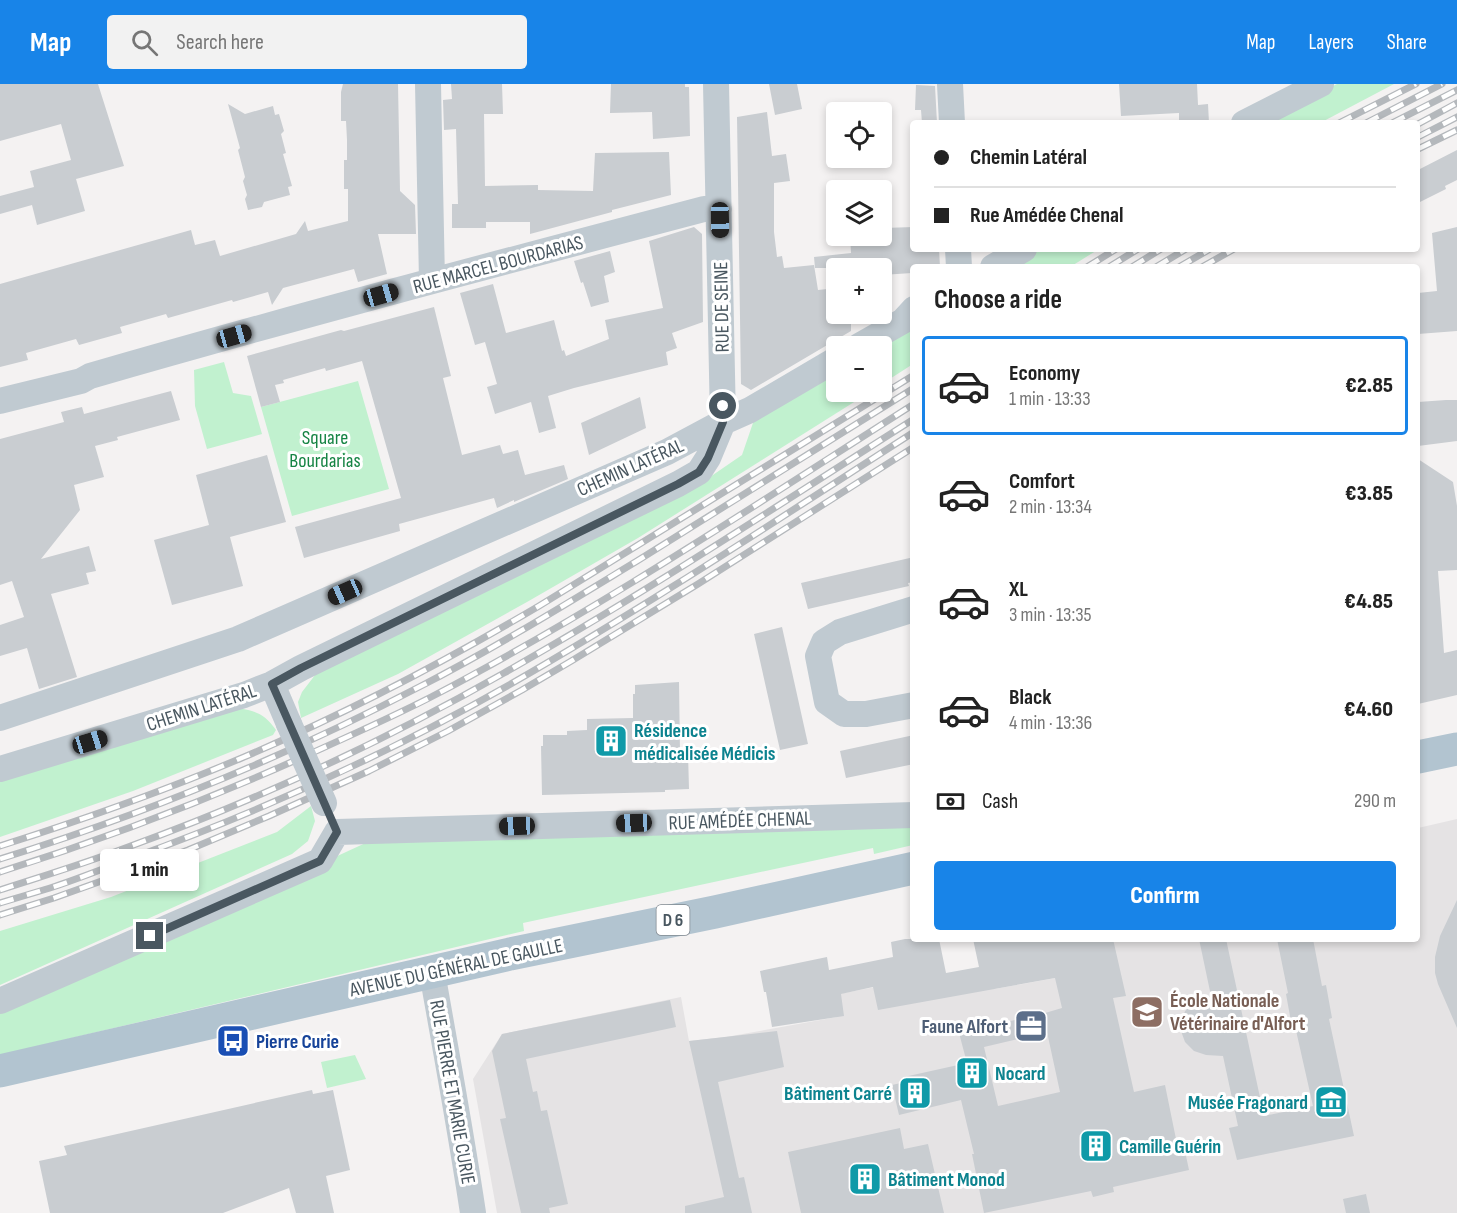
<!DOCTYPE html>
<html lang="en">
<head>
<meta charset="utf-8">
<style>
  body { margin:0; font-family:"Sofia Sans Condensed",sans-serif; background:#f2f2f2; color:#222; height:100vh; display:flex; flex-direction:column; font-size:22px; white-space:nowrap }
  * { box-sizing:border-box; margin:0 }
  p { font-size:20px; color:#767676 }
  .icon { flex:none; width:33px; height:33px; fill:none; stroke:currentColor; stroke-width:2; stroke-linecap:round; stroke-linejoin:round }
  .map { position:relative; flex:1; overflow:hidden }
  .side { position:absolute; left:910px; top:180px; width:510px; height:678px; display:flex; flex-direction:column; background:#fff; border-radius:6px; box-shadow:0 3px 9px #0003 }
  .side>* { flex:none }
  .hud { position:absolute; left:910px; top:36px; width:510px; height:132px; border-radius:6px; box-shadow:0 3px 9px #0003; display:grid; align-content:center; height:132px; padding:0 24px; background:#fff }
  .fabs { position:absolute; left:826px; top:18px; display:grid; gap:12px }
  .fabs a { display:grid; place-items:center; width:66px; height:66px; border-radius:6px; background:#fff; box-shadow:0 3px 9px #0003; font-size:30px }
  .end { position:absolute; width:27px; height:27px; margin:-14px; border:8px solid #495760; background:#fff; box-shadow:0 0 0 3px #fff }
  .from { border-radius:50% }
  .bubble { position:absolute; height:42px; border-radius:6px; background:#fff; box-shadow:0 3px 9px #0003; font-size:20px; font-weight:800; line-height:42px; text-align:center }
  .car { position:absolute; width:18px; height:36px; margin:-18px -9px; border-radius:8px; box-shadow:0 0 4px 2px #0007; background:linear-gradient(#222 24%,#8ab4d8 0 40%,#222 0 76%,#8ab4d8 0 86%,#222 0) }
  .hud b { display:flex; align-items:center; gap:21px; height:57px; font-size:22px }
  .hud b+b { border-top:2px solid #e0e0e0 }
  .hud i { width:15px; height:15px; background:#222 }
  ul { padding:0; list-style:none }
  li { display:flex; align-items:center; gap:18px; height:99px; margin:0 12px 9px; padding:0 12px; border:3px solid transparent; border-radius:6px }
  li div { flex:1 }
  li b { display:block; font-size:22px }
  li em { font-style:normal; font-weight:800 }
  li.active { border-color:#1884e8 }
  li>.icon { width:54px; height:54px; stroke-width:1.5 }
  h2 { padding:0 24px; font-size:27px; line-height:72px }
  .pay { display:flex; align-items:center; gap:15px; height:66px; padding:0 24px; font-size:22px }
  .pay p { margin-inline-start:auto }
  .action { display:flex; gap:12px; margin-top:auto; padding:12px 24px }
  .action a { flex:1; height:69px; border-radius:6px; background:#1884e8; color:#fff; font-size:24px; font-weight:800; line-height:69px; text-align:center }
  header { display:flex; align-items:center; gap:36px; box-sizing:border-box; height:84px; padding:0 30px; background:#1884e8; color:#fff }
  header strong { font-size:28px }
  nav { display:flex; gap:33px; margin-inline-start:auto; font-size:21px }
  .search { width:420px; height:54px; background:#f2f2f2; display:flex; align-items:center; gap:15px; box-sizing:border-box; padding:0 21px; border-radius:6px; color:#767676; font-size:22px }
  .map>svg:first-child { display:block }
  .education { fill:#e5e3e4 }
  .green { fill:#c1f1cf }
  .building { fill:#c9cdd1; fill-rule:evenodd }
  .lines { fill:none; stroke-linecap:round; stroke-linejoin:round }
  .minor { stroke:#c0cad1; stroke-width:26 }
  .primary { stroke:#b2c4d0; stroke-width:33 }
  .rail-casing { stroke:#b4b8bc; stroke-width:7 }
  .rail { stroke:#fff; stroke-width:4.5; stroke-dasharray:14; stroke-linecap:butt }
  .minor-bridge { stroke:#c0cad1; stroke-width:26 }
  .route { stroke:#495760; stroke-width:8 }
  .labels { text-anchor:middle; stroke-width:6; stroke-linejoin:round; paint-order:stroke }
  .shield { fill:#fff; stroke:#808990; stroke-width:1.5 }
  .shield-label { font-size:18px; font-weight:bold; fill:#495760 }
  .street-label { font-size:20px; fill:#495760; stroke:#fff }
  .park-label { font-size:20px; fill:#168444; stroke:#fff }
  .culture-label { font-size:20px; font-weight:bold; fill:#0d838f; stroke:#fff; text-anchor:start }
  .education-label { font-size:20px; font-weight:bold; fill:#785e54; stroke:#fff; text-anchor:start }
  .service-label { font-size:20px; font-weight:bold; fill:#4e5e75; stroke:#fff; text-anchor:end }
  .transit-label { font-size:20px; font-weight:bold; fill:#164399; stroke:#fff; text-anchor:start }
</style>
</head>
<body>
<header>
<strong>Map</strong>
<div class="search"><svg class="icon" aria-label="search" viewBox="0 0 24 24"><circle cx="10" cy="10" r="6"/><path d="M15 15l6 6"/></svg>Search here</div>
<nav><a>Map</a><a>Layers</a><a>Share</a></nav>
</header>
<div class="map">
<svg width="1457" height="1129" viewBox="0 0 1457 1129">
  <rect width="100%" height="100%" fill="#f4f2f2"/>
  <!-- education -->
  <path class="education" d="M1457,735v394h-960l-24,-134 29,-45 179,-37 8,44 37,-4 111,-20 -4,-22 53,-10 109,4 98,-18 3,-32h322v-111z"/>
  <!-- green -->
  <path class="green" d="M1337,0h57l-74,39h-60z
    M1041,165h58l-29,18h-61z
    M913,238v42l-31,20v-38z
    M224,278l9,31 18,3 11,38 -55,15 -12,-43 -1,-36z
    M837,285v23h33l-232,146 -111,64 -129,72 -97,44 -3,-16 4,-10 20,-26 369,-176 51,-35 12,-35z
    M358,297l31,108 -97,27 -31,-109z
    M225,622c23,4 37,3 51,24l-3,5 -140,56 -133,46v-57z
    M311,722l4,15 -7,20 -16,13 -292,131v-54l111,-34 166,-65z
    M913,741v20l-39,9 -1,-6 -350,75 1,8 -524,124v-43l372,-172z
    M355,971l11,24 -39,9 -6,-26z"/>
  <!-- building -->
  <path class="building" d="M0,0h98l26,82 -48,13 9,32 -48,14 -5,-20 -32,9v-18l34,-9 -4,-16 41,-11 -10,-36 -61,17z
    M343,0h55l2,107 15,14 1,29h-38l9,40 -29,8 -4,-13 -71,19 -11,17 -4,-13 -35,10 -1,-2 -64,18 -2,-4 -46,13 2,6 -43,12 -3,-6 -50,14 2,7 -28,7v-83l191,-54 4,15 20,-5 5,16 76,-22 9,-13 3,10 40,-10v-32h-4v-29h3v-20l-1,-19h-5v-29z
    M451,0h51l1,30h-19l1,72 53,-1v5l55,1 2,-38 74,-1 2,43 -59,15v2l-82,22v-12h-44v6h-34v-24h6l-2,-75 -12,1 -1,-30 9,-1z
    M611,0h74v3h4l1,49 -37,3 -1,-27 -42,1z
    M769,0h28l5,25 -27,6z
    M1119,0h78l1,21 10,-1 1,19h-30v-10l-58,3z
    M916,1l19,1 2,37h-15l-1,-13h-6z
    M228,20l17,10 28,-8 2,9 4,-1 5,17 -3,3 5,19 -3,1 9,32 -4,1 2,8 -26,7 -2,5 -14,3 -3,-11 2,-4 -4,-14 2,-4 -7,-27 2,-2z
    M767,28l5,44 14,-2 4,27 -16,2v49l3,25 5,-1 2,12 30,-3 4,25 19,-2v26h14v17l-100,59 -10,-6 -4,-267z
    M1457,66v30l-12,6 1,3 -28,14v-33z
    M694,143l8,7 1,88 -31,11 5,15 -11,4 2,13 -94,23 -26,8 8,32 -17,5 -8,-31 -36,12 -8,-27 10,-3 -12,-42 -10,3 -15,-52 33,-9 13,49 48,-13 8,31 2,-1 2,6 43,-17 -4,-19 58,-12 -14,-67z
    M914,143v22h25l1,18h-29l1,6 -30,2v-7h-67l-1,-11 37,-4 -1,-17 33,-1v-7z
    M1457,143v104l-39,3v-41l19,-2 -5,-58z
    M610,167l5,21 -11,4 5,26 -18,5 -8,-25 -2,1 -7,-22z
    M434,223l17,69 -8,2 19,77 38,-10 3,9 15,-4 7,25 39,-10 4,14 -54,23v-2l-17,8 -3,-10 -95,26 1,7 -96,27 -9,-31 106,-29 -39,-137 -36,10 -1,-3 -42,12 1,3 -9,2 5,17 -19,5 -14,-51 94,-26 3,1z
    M171,307l9,29 -63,17 1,3 -23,6 9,31 -30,8 6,25 -39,49 48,-13 7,25 -10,2 3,11 -38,10 26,83 -38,12 -12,-41 -27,8v-31l24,-8 -12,-36 -12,4v-146l64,-17 -3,-10 21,-5 2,7z
    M640,313l6,31 -57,27 -8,-32z
    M1446,316h11v41l-39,5v-44z
    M267,371l19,67 -56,15 13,49 -71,19 -18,-65 55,-15 -13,-50z
    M1418,375l35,23 4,24v64l-19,1 6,82 13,-3v45l-39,9z
    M914,473v25l-6,1 1,3 -101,23 -7,-26z
    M782,543l26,117 -28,6 -26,-116z
    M679,598l1,71h8l1,36 -24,1v2l-123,3 -1,-49h2v-11h24v-4l20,-1v-11l46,-1v-24h2v-9z
    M914,651v29l-68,14 -6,-27z
    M1457,816v128l-19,-44 -3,-11v-16l5,-21z
    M905,855h34l7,34 33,-6 -6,-28h140l13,57 -13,2 21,94 31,-7 11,54 6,-2 7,33 -76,17 1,5 -21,5 -2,-6 -107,22 -12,-59h2l-13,-54 -62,15 -7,-30 13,-3 -1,-5 63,-14 -8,-30 86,-20 17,-5 -7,-30 -177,32 -5,-23 -32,7 3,22 -72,11 -6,-35h-2l-4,-21 67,-14 2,13 64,-13 -2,-15zM1047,948l13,60 -62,14 -14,-59z
    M1199,855h27l38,177 49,-10 -18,-80 -3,1 -6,-33 2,-1 -11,-54h36l9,47 4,-1 6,33 -3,1 25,117 -117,24 -8,-32 9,-2 -15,-70 -17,-1 -12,-4 -9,-9 -4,-11v-7l4,-13 10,-9 16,-6z
    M670,916l6,27 -150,32 7,33 4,-1 4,20 6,-1 21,94 -19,4 1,5h-29l-21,-94 6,-1 -14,-67 10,-17z
    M777,947l7,36 -66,15 21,96 5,-1 8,36h-67v-7l39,-9 -35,-156z
    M312,1006l1,4 20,-4 17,80 -24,6 8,37h-38l-7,-25 -66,25h-173l-11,-52 28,-6 -3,-9z
    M900,1044l4,21 24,-5 16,69h-143l-13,-61z
    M1366,1110l4,19h-24l-3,-14z"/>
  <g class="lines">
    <!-- minor -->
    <path class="minor" d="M428,0l4,197
      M950,0l2,39
      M1244,39l77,-39
      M958,165l1,18
      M993,183l31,-18
      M859,262l44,-25 11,-12
      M0,317l81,-20 9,-5c204,-59 409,-113 614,-167h15
      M914,525l-74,23 -16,10 -6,14 9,46 17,12h22l48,-9
      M272,600l17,40
      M0,634l238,-79 429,-187 56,-30 27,-12 87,-51
      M0,685l244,-74 28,-11 29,-16 377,-184 21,-12 9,-14 15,-36 -7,-338
      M337,748l577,-17
      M432,888c14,80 29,160 41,241
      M0,917l320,-140 17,-29"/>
    <!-- primary -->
    <path class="primary" d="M1418,673l39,-8
      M0,987l510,-117 205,-42 199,-44"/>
    <!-- rail casing -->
    <g class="rail-casing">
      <path id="rail" d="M1339,39l77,-39
        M1366,39l76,-39
        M1392,39l65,-33
        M1418,40l39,-21
        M1418,53l39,-20
        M1418,65l39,-19
        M1087,183l29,-18
        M1109,183l29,-18
        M1132,183l29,-18
        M1156,183l30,-18
        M1179,183l31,-18
        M1202,183l32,-18
        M0,762c82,-26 164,-55 244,-89 101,-43 200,-95 295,-151l375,-231
        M0,775c145,-45 287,-103 421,-173 74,-38 145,-82 216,-125 92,-57 184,-115 277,-173
        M0,788c104,-33 205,-71 305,-116 42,-19 85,-38 126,-59 167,-87 324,-192 483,-293
        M0,806c43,-14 86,-27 128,-43 130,-47 256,-106 376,-174 140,-79 274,-168 410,-254
        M0,819c17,-5 33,-10 50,-15 28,-9 55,-20 82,-30 130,-47 257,-105 377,-173 138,-79 271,-167 405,-253
        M0,831l54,-17 134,-48 81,-34 100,-45 79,-40 74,-41 51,-30 125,-76 216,-137"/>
    </g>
    <!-- rail -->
    <use href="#rail" class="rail"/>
    <!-- minor-bridge -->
    <path class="minor-bridge" d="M289,640l35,79"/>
  </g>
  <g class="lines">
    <!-- route -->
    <path class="route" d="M150,852l170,-75 17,-29 -65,-148 29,-16 377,-184 21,-12 9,-14 15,-36v-16"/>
  </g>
  <!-- icons -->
  <defs>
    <g id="building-square" transform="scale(1.725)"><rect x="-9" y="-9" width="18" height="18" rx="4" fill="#0f9aa8" stroke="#fff"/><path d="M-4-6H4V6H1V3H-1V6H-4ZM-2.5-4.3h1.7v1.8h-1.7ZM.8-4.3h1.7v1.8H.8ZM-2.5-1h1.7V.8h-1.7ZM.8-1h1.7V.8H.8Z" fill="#fff"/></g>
    <g id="university-square" transform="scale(1.725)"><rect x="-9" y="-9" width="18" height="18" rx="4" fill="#8d6e63" stroke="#fff"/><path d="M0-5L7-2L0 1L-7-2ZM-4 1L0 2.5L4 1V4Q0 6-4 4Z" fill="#fff"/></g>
    <g id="office-square" transform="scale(1.725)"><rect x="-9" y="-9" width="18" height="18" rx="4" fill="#5c6f8a" stroke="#fff"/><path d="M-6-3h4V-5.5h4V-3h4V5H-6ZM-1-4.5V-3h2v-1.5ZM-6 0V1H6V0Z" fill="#fff"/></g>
    <g id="bus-square" transform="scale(1.725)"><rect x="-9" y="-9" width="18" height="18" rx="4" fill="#1a4fb4" stroke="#fff"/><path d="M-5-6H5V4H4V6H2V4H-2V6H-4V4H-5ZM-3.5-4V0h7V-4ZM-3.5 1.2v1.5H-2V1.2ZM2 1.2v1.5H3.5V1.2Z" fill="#fff"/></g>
    <g id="museum-square" transform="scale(1.725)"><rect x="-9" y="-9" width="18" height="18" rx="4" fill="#0f9aa8" stroke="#fff"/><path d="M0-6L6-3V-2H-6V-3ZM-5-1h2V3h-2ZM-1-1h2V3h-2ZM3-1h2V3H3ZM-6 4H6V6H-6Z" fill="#fff"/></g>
  </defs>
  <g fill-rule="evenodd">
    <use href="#building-square" x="611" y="657"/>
    <use href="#university-square" x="1147" y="928"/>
    <use href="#office-square" x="1031" y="942"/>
    <use href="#bus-square" x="233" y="957"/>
    <use href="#building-square" x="972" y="989"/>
    <use href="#building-square" x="915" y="1009"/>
    <use href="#museum-square" x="1331" y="1018"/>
    <use href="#building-square" x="1096" y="1062"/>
    <use href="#building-square" x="865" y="1095"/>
  </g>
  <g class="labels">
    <!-- shield labels -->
    <rect class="shield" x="656.5" y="821" width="33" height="30" rx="4.5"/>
    <g class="shield-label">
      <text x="673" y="842">D 6</text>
    </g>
    <!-- street labels -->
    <g class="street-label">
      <text transform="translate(498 180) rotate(-15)" y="7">RUE MARCEL BOURDARIAS</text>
      <text transform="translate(721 223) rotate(-91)" y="7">RUE DE SEINE</text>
      <text transform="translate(630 383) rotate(-24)" y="7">CHEMIN LATÉRAL</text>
      <text transform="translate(201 623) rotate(-18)" y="7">CHEMIN LATÉRAL</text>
      <text transform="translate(740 736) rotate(-2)" y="7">RUE AMÉDÉE CHENAL</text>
      <text transform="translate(456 883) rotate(-12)" y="7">AVENUE DU GÉNÉRAL DE GAULLE</text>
      <text transform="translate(453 1008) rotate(80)" y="7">RUE PIERRE ET MARIE CURIE</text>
    </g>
    <!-- park labels -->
    <g class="park-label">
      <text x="325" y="360">Square<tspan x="325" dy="23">Bourdarias</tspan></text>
    </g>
    <!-- culture labels -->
    <g class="culture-label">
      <text x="634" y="653">Résidence<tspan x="634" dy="23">médicalisée Médicis</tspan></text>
      <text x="995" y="996">Nocard</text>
      <text x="892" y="1016" text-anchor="end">Bâtiment Carré</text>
      <text x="1308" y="1025" text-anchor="end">Musée Fragonard</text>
      <text x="1119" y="1069">Camille Guérin</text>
      <text x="888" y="1102">Bâtiment Monod</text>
    </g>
    <!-- education labels -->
    <g class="education-label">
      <text x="1170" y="923">École Nationale<tspan x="1170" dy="23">Vétérinaire d'Alfort</tspan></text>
    </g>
    <!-- service labels -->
    <g class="service-label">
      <text x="1008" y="949">Faune Alfort</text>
    </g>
    <!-- transit labels -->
    <g class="transit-label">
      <text x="256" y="964">Pierre Curie</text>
    </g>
  </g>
</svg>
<div class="fabs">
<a><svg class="icon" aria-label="locate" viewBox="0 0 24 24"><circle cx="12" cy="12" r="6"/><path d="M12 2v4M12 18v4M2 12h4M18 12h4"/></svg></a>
<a><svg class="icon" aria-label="layers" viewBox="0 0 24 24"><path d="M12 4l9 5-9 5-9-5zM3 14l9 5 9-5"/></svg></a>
<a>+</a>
<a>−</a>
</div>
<i class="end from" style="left:723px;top:322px"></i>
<i class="end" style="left:150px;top:852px"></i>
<div class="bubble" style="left:100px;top:765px;width:99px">1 min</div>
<i class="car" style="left:720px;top:136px;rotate:179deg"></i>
<i class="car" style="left:381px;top:211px;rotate:74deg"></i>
<i class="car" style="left:234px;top:252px;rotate:74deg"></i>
<i class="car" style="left:345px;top:508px;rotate:246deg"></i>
<i class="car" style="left:90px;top:658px;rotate:73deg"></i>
<i class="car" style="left:634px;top:739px;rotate:268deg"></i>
<i class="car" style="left:517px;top:742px;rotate:268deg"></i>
<div class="hud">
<b><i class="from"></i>Chemin Latéral</b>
<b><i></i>Rue Amédée Chenal</b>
</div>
<section class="side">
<h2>Choose a ride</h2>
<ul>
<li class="active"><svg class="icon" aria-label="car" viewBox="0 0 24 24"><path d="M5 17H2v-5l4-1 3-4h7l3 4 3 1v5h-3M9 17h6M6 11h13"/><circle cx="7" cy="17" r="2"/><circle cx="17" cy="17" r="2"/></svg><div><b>Economy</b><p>1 min · 13:33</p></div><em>€2.85</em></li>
<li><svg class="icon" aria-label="car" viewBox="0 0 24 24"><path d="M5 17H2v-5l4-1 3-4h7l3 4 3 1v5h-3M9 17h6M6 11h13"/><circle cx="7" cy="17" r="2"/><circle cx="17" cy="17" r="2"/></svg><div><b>Comfort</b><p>2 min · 13:34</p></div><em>€3.85</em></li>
<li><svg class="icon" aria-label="car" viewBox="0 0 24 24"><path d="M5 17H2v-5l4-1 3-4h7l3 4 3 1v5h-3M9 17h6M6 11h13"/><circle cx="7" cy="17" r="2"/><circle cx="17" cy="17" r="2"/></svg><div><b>XL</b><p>3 min · 13:35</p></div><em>€4.85</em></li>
<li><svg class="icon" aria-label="car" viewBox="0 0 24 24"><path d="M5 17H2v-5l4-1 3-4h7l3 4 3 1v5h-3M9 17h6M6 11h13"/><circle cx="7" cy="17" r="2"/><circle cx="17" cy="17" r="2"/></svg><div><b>Black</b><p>4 min · 13:36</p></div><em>€4.60</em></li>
</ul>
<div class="pay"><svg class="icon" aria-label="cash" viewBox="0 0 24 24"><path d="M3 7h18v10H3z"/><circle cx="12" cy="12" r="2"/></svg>Cash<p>290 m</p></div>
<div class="action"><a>Confirm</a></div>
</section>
</div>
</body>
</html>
